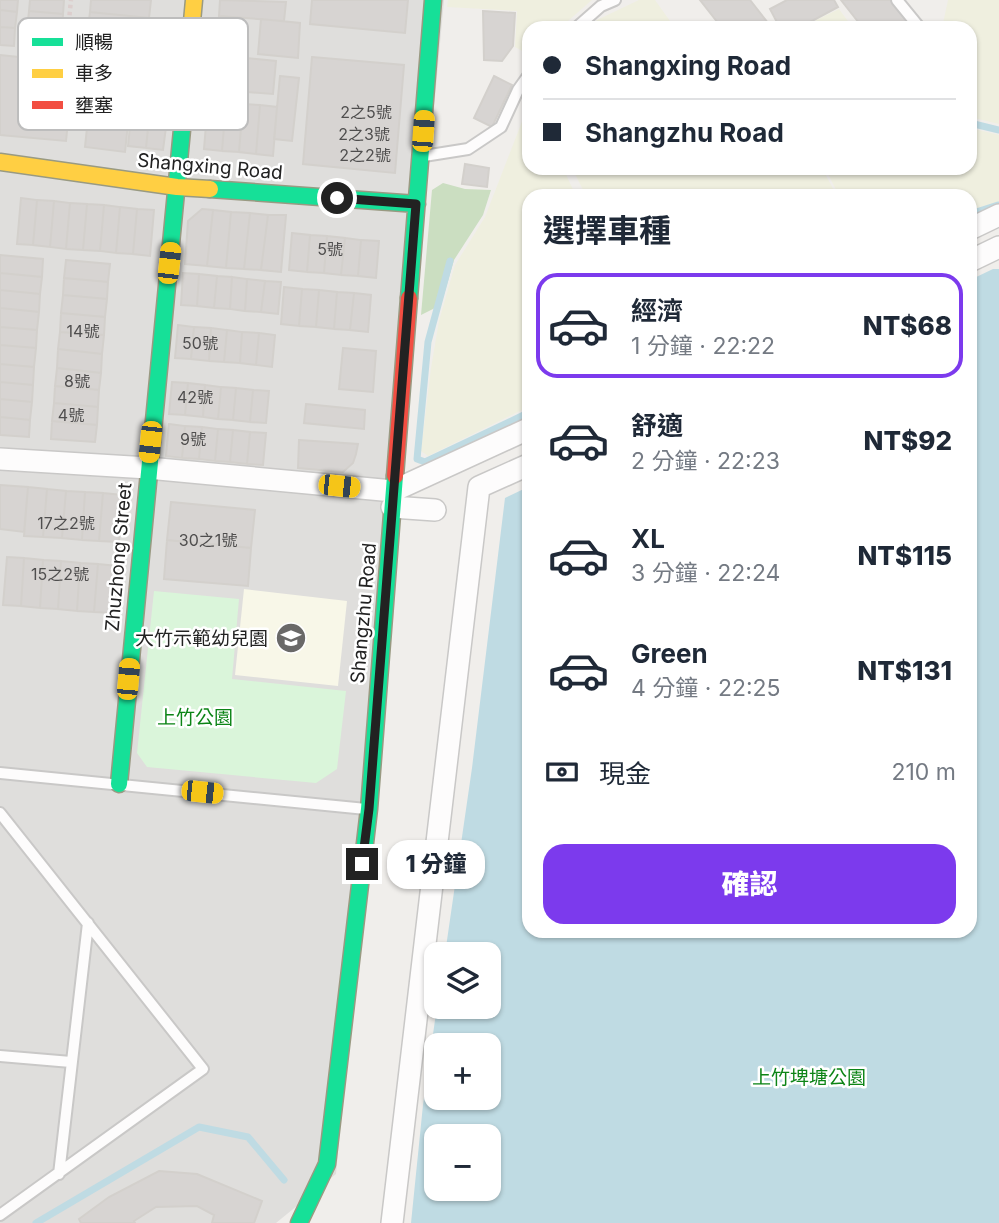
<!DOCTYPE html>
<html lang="zh-TW">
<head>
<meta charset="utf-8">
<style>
  body { margin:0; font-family:Inter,"Noto Sans TC",sans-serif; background:#f2f2f3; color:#1f2937; height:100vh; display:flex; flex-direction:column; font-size:26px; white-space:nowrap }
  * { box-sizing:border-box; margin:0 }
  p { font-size:23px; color:#747a83 }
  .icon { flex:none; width:38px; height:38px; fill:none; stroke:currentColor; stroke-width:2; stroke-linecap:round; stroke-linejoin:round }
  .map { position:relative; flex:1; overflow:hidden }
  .sheet { position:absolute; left:522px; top:189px; width:455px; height:749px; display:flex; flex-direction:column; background:#fff; border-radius:21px; box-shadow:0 2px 5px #0004 }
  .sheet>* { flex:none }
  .hud { position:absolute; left:522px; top:21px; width:455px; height:154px; border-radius:21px; box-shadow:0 2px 5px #0004; display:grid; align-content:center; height:154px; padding:0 21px; background:#fff }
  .controls { position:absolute; left:424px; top:942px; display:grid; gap:14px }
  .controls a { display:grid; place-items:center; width:77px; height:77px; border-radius:14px; background:#fff; box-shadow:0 2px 5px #0004; font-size:35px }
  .end { position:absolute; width:32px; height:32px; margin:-16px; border:9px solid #222; background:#fff; box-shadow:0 0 0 4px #fff }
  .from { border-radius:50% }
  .bubble { position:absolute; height:49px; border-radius:21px; background:#fff; box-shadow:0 2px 5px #0004; font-size:23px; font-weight:800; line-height:49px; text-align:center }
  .car { position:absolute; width:21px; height:42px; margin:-21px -10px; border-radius:9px; box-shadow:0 0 5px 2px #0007; background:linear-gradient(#f5c518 24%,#345 0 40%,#f5c518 0 76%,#345 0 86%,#f5c518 0) }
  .hud b { display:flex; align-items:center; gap:24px; height:66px; font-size:26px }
  .hud b+b { border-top:2px solid #e0e1e3 }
  .hud i { width:18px; height:18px; background:#1f2937 }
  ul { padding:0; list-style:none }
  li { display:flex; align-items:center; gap:21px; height:105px; margin:0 14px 10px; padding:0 7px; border:4px solid transparent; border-radius:21px }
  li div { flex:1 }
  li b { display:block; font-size:26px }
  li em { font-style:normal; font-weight:800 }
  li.selected { border-color:#7c3aed }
  li>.icon { width:63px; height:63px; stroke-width:1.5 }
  h2 { padding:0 21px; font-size:32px; line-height:84px }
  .pay { display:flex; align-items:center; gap:18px; height:77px; padding:0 21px; font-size:26px }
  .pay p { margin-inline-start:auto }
  .button { display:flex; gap:14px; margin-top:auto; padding:14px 21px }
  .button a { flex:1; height:80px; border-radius:21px; background:#7c3aed; color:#fff; font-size:28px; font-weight:800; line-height:80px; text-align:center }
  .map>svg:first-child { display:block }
  .residential { fill:#dfdedc }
  .education { fill:#f8f7e8 }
  .farmland { fill:#efefdf }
  .forest { fill:#cbdec1 }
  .park { fill:#daf5da }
  .water { fill:#bfdbe3; fill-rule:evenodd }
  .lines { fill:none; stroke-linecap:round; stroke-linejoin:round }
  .stream { stroke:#bfdbe3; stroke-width:7 }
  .building { fill:#d7d4d2; stroke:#d3d0cc; stroke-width:2 }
  .lane-casing { stroke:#c9c8c7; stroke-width:14 }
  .street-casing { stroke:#c9c8c7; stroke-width:24 }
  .fast-casing { stroke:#999a82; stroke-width:19 }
  .slow-casing { stroke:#999a82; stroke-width:19 }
  .jam-casing { stroke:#999a82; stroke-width:19 }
  .path { stroke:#dccecd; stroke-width:4.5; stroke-dasharray:3.5 3.5; stroke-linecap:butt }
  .lane { stroke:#fdfcfc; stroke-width:10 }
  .street { stroke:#fdfcfc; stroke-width:21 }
  .fast { stroke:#16e098; stroke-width:16 }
  .slow { stroke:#ffcf43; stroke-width:16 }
  .jam { stroke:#f24e42; stroke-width:16 }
  .route { stroke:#222; stroke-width:9 }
  .labels { text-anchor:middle; stroke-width:5; stroke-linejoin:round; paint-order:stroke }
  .number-label { font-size:16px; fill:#4f4e4e }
  .street-label { font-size:19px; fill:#222; stroke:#fff }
  .poi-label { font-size:19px; fill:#222; stroke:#fff; text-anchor:end }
  .park-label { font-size:19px; fill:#0c8416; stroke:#fff }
  .key { fill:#fff; stroke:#bdbdbd; stroke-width:2 }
  .key-label { font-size:19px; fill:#222 }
</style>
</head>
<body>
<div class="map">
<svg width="999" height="1223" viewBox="0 0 999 1223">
  <rect width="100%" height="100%" fill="#f0eeeb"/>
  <!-- residential -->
  <path class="residential" d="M0,0h444l-108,1174 -60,49h-276z"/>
  <!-- education -->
  <path class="education" d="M244,589l103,12 -9,85 -103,-11z"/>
  <!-- farmland -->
  <path class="farmland" d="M448,0h144l-32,28h-32v26l-13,-7 2,-36 -70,-4z
    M639,0h16l20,28h-86l8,-8z
    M948,0h51v124l-29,-7v-89h-28z
    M839,9l14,19h-53z
    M528,106v62h35l13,28h-48v211l-100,49 -7,-5 10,-83 8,-47 16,-56 30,-48z
    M970,128l29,7v67l-29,8v-14h-131l-14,-28h145z
    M572,168h250l15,28h-251z"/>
  <!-- forest -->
  <path class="forest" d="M443,183l22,6 26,1 -8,25 -29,45 -13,45 -20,10 11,-125z"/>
  <!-- park -->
  <path class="park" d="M154,591l85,8 -7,80 114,12 -9,78 -21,14 -169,-16 -10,-14z"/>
  <!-- water -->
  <path class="water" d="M993,269h6v954h-588l12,-118 14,-99h51v-52h-43l27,-186 33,-270 23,-11v444h442v-651zM436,1045h52v52h-52zM436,1136h52v52h-52z"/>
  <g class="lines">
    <!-- stream -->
    <path class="stream" d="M970,123l29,7
      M970,214l28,-9
      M450,261l-22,81 -11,117 8,3 103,-49
      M36,1223l163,-96 49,10 36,43"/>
  </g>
  <!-- building -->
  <path class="building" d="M0,0h18l-1,12 -17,-2z
    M30,0h34l-1,14 -34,-3z
    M91,0h60l-2,18 -59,-6z
    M220,0l66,2 -2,19 -65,-5z
    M312,0h96l-3,33 -95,-9z
    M700,0h50l22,28h-50z
    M787,0h47l4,7 -39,21h-19l-10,-19z
    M841,0h50l23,28h-51z
    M0,10l17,2 -2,16 -15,-1z
    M29,11l34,3 -1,19 -35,-3z
    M483,11l32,2 -2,33 -11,15 -18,-1z
    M90,12l59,6 -2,24 -60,-6z
    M261,19l39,4 -2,35 -40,-4z
    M0,27l15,1 -1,18 -14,-1z
    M96,42l40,5 -11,105 -40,-5z
    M0,55l74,8 -8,78 -66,-6z
    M226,56l50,5 -3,33 -50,-4z
    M312,57l92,8 -9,108 -92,-9z
    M280,76l19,2 -7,63 -18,-2z
    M494,76l18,9 -20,42 -18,-9z
    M208,101l18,1 -4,49 -18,-2z
    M226,102l17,2 -4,48 -17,-1z
    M243,104l17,1 -4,49 -17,-2z
    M260,105l17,2 -4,49 -17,-2z
    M132,107l18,2 -4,39 -18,-2z
    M150,109l18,3 -5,38 -17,-2z
    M465,164l24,4 -2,19 -25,-3z
    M21,198l16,2 -4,45 -16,-1z
    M37,200l17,1 -4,46 -17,-2z
    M54,201l16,2 -4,46 -16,-2z
    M70,203l17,1 -4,46 -17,-1z
    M87,204l17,1 -4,46 -17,-1z
    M104,205l16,2 -4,46 -16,-2z
    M120,207l17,2 -4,45 -17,-1z
    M137,209l17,1 -4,46 -17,-2z
    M202,209l11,1 -6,56 -22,-2 3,-43z
    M213,210l18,2 -5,56 -19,-2z
    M231,212l19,1 -6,56 -18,-1z
    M250,213l18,2 -7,55 -17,-1z
    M268,215h18l-5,57 -20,-2z
    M292,233l18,2 -3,37 -18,-2z
    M310,235l17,1 -3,37 -17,-1z
    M327,236l18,2 -4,37 -17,-2z
    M345,238l16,2 -3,36 -17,-1z
    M361,240l18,1 -3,37 -18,-2z
    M0,255l43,4 -1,18 -42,-4z
    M66,260l44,4 -2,18 -44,-4z
    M0,273l42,4 -2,17 -40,-4z
    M183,273l16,1 -2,32 -16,-1z
    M199,274l18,2 -3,32 -17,-2z
    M217,276l15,1 -2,32 -16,-1z
    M232,277l15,2 -2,32 -15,-2z
    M64,278l44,4 -1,17 -44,-4z
    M247,279l18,2 -4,31 -16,-1z
    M265,281l16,1 -3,32 -17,-2z
    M284,287l18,2 -3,37 -18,-2z
    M302,289l17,1 -3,37 -17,-1z
    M0,290l40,4 -1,18 -39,-4z
    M319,290l18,2 -3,37 -18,-2z
    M337,292l17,1 -4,37 -16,-1z
    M354,293l17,2 -3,37 -18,-2z
    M63,295l44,4 -2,18 -44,-4z
    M0,308l39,4 -2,18 -37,-3z
    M61,313l44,4 -1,18 -44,-3z
    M178,325l16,2 -3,32 -16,-1z
    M0,327l37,3 -1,18 -36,-3z
    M194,327l17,1 -2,33 -18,-2z
    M211,328l16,2 -3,32 -15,-1z
    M227,330l15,2 -2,31 -16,-1z
    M60,332l44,3 -2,19 -44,-5z
    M242,332l17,1 -3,32 -16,-2z
    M259,333l16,2 -3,32 -16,-2z
    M0,345l36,3 -2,19 -34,-3z
    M343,348l33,3 -3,41 -34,-3z
    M58,349l44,5 -1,19 -44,-5z
    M0,364l34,3 -1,18 -33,-3z
    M57,368l44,5 -2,17 -44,-4z
    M0,382l33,3 -1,17 -32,-3z
    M172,382l16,1 -3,32 -16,-1z
    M188,383l17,2 -2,32 -18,-2z
    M205,385l16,2 -3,32 -15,-2z
    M55,386l44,4 -1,17 -44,-4z
    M221,387l15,1 -3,32 -15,-1z
    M236,388l17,2 -3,32 -17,-2z
    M253,390l16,1 -3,32 -16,-1z
    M0,399l32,3 -2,18 -30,-3z
    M54,403l44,4 -1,18 -45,-4z
    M306,404l59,6 -1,19 -60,-6z
    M0,417l30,3 -1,17 -29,-2z
    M52,421l45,4 -2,17 -44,-3z
    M169,424l16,2 -3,32 -16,-2z
    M185,426l17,1 -3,32 -17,-1z
    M202,427l16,2 -3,32 -16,-2z
    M218,429l15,1 -3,32 -15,-1z
    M233,430l17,2 -3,32 -17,-2z
    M250,432l16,1 -3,32 -16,-1z
    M299,440l59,4 -2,10 -3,9 -10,9 -45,-4z
    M0,485l28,2 -4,45 -24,-3z
    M28,487l19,2 -4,48 -19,-1z
    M47,489l19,2 -4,47 -19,-1z
    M66,491l19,1 -3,48 -20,-2z
    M85,492l18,1 -4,48 -17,-1z
    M103,493l19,2 -3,47 -20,-1z
    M171,502l84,8 -4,38 -84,-8z
    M167,540l84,8 -3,38 -84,-7z
    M7,557l17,1 -3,48 -18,-1z
    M24,558l19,2 -3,48 -19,-2z
    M43,560l18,1 -3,48 -18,-1z
    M61,561l19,2 -3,48 -19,-2z
    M80,563l18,1 -4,48 -17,-1z
    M98,564l19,2 -3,47 -20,-1z
    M159,1171l38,3 65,27 -8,22h-42l2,-8 -17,-9 -41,1 -22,14 1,2h-54l-2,-4 30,-22z"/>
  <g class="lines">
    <!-- lane casing -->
    <g class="lane-casing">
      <path id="lane" d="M897,0l22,27
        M576,28l25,-22 14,-6
        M424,156l44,-7 33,-22 17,-37 10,-14
        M0,773l366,36
        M0,813l203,256 -203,146
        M0,1056l71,6
        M59,1174l29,-251"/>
    </g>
    <!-- street casing -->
    <g class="street-casing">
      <path id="street" d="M970,229l29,-14
        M970,261l29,-14
        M0,459l148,9 245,23 135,-62
        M392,507l43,3
        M392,1223l87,-736 49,-22"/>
    </g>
    <!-- fast casing -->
    <g class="fast-casing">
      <path id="fast" d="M210,189l207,15
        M409,298l24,-298
        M119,784l65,-675
        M299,1223l28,-59 42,-355 26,-333"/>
    </g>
    <!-- slow casing -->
    <g class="slow-casing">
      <path id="slow" d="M184,109l10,-109
        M0,162l177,25 33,2"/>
    </g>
    <!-- jam casing -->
    <g class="jam-casing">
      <path id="jam" d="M395,476l14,-178"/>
    </g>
    <!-- path -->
    <path class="path" d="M66,50l5,-50"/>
    <!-- lane -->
    <use href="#lane" class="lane"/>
    <!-- street -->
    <use href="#street" class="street"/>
    <!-- fast -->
    <use href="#fast" class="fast"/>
    <!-- slow -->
    <use href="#slow" class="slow"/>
    <!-- jam -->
    <use href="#jam" class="jam"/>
  </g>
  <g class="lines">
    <!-- route -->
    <path class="route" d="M337,198l79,6 -47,605 -7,55"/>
  </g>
  <!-- icons -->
  <defs>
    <g id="school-disc" transform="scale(1.575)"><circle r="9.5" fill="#6a6968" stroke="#fff"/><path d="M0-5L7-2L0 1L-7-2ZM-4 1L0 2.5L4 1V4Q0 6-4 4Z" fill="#fff"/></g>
  </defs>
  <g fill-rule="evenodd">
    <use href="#school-disc" x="291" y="638"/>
  </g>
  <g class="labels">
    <!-- number labels -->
    <g class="number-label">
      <text x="366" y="118">2之5號</text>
      <text x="364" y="140">2之3號</text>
      <text x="365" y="161">2之2號</text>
      <text x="330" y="255">5號</text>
      <text x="83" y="337">14號</text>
      <text x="200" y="349">50號</text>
      <text x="77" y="387">8號</text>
      <text x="195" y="403">42號</text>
      <text x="71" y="421">4號</text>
      <text x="193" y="445">9號</text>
      <text x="66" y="529">17之2號</text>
      <text x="208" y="546">30之1號</text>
      <text x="60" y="580">15之2號</text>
    </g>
    <!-- street labels -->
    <g class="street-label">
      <text transform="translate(210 166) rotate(5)" y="7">Shangxing Road</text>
      <text transform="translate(118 557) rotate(-85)" y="7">Zhuzhong Street</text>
      <text transform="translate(363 613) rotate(-85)" y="7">Shangzhu Road</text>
    </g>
    <!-- poi labels -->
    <g class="poi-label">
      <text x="268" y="645">大竹示範幼兒園</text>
    </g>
    <!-- park labels -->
    <g class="park-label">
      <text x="195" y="724">上竹公園</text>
      <text x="809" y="1084">上竹埤塘公園</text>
    </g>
  </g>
  <!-- legend -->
  <rect x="18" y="18" width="230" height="112" rx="10" class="key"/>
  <rect x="32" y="38" width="31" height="8" fill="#16e098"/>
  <rect x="32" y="69" width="31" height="9" fill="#ffcf43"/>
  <rect x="32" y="101" width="31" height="8" fill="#f24e42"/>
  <g class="key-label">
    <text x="75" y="49">順暢</text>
    <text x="75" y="80">車多</text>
    <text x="75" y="112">壅塞</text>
  </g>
</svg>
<div class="controls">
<a><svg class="icon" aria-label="layers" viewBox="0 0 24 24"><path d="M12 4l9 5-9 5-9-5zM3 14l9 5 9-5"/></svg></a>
<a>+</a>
<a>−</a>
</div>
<i class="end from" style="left:337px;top:198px"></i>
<i class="end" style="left:362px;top:864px"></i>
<div class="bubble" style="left:387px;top:840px;width:98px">1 分鐘</div>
<i class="car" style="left:423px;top:131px;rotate:4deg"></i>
<i class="car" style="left:169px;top:263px;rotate:6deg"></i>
<i class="car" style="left:150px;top:442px;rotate:186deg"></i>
<i class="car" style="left:339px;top:486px;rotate:96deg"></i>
<i class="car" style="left:128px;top:679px;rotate:5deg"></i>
<i class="car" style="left:202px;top:792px;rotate:96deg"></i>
<div class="hud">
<b><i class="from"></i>Shangxing Road</b>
<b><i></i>Shangzhu Road</b>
</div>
<section class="sheet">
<h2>選擇車種</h2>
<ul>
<li class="selected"><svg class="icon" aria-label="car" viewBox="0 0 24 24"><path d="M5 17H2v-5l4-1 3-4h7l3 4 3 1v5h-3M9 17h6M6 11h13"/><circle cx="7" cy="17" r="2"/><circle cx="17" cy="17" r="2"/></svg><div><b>經濟</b><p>1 分鐘 · 22:22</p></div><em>NT$68</em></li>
<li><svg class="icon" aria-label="car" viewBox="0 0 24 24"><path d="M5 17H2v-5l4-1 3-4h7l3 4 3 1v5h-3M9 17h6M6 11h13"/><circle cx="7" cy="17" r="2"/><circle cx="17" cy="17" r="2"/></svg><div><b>舒適</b><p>2 分鐘 · 22:23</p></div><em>NT$92</em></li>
<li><svg class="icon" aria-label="car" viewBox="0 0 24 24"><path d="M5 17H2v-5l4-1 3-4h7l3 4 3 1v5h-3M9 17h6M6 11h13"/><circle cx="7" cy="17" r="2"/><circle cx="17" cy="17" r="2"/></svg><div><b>XL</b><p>3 分鐘 · 22:24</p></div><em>NT$115</em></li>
<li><svg class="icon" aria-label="car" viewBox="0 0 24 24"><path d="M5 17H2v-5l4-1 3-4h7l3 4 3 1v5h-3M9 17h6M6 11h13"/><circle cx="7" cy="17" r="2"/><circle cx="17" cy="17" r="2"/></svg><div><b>Green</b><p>4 分鐘 · 22:25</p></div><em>NT$131</em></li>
</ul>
<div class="pay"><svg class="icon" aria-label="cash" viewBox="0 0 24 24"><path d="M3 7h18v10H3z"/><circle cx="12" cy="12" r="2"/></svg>現金<p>210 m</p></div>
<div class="button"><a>確認</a></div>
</section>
</div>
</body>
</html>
